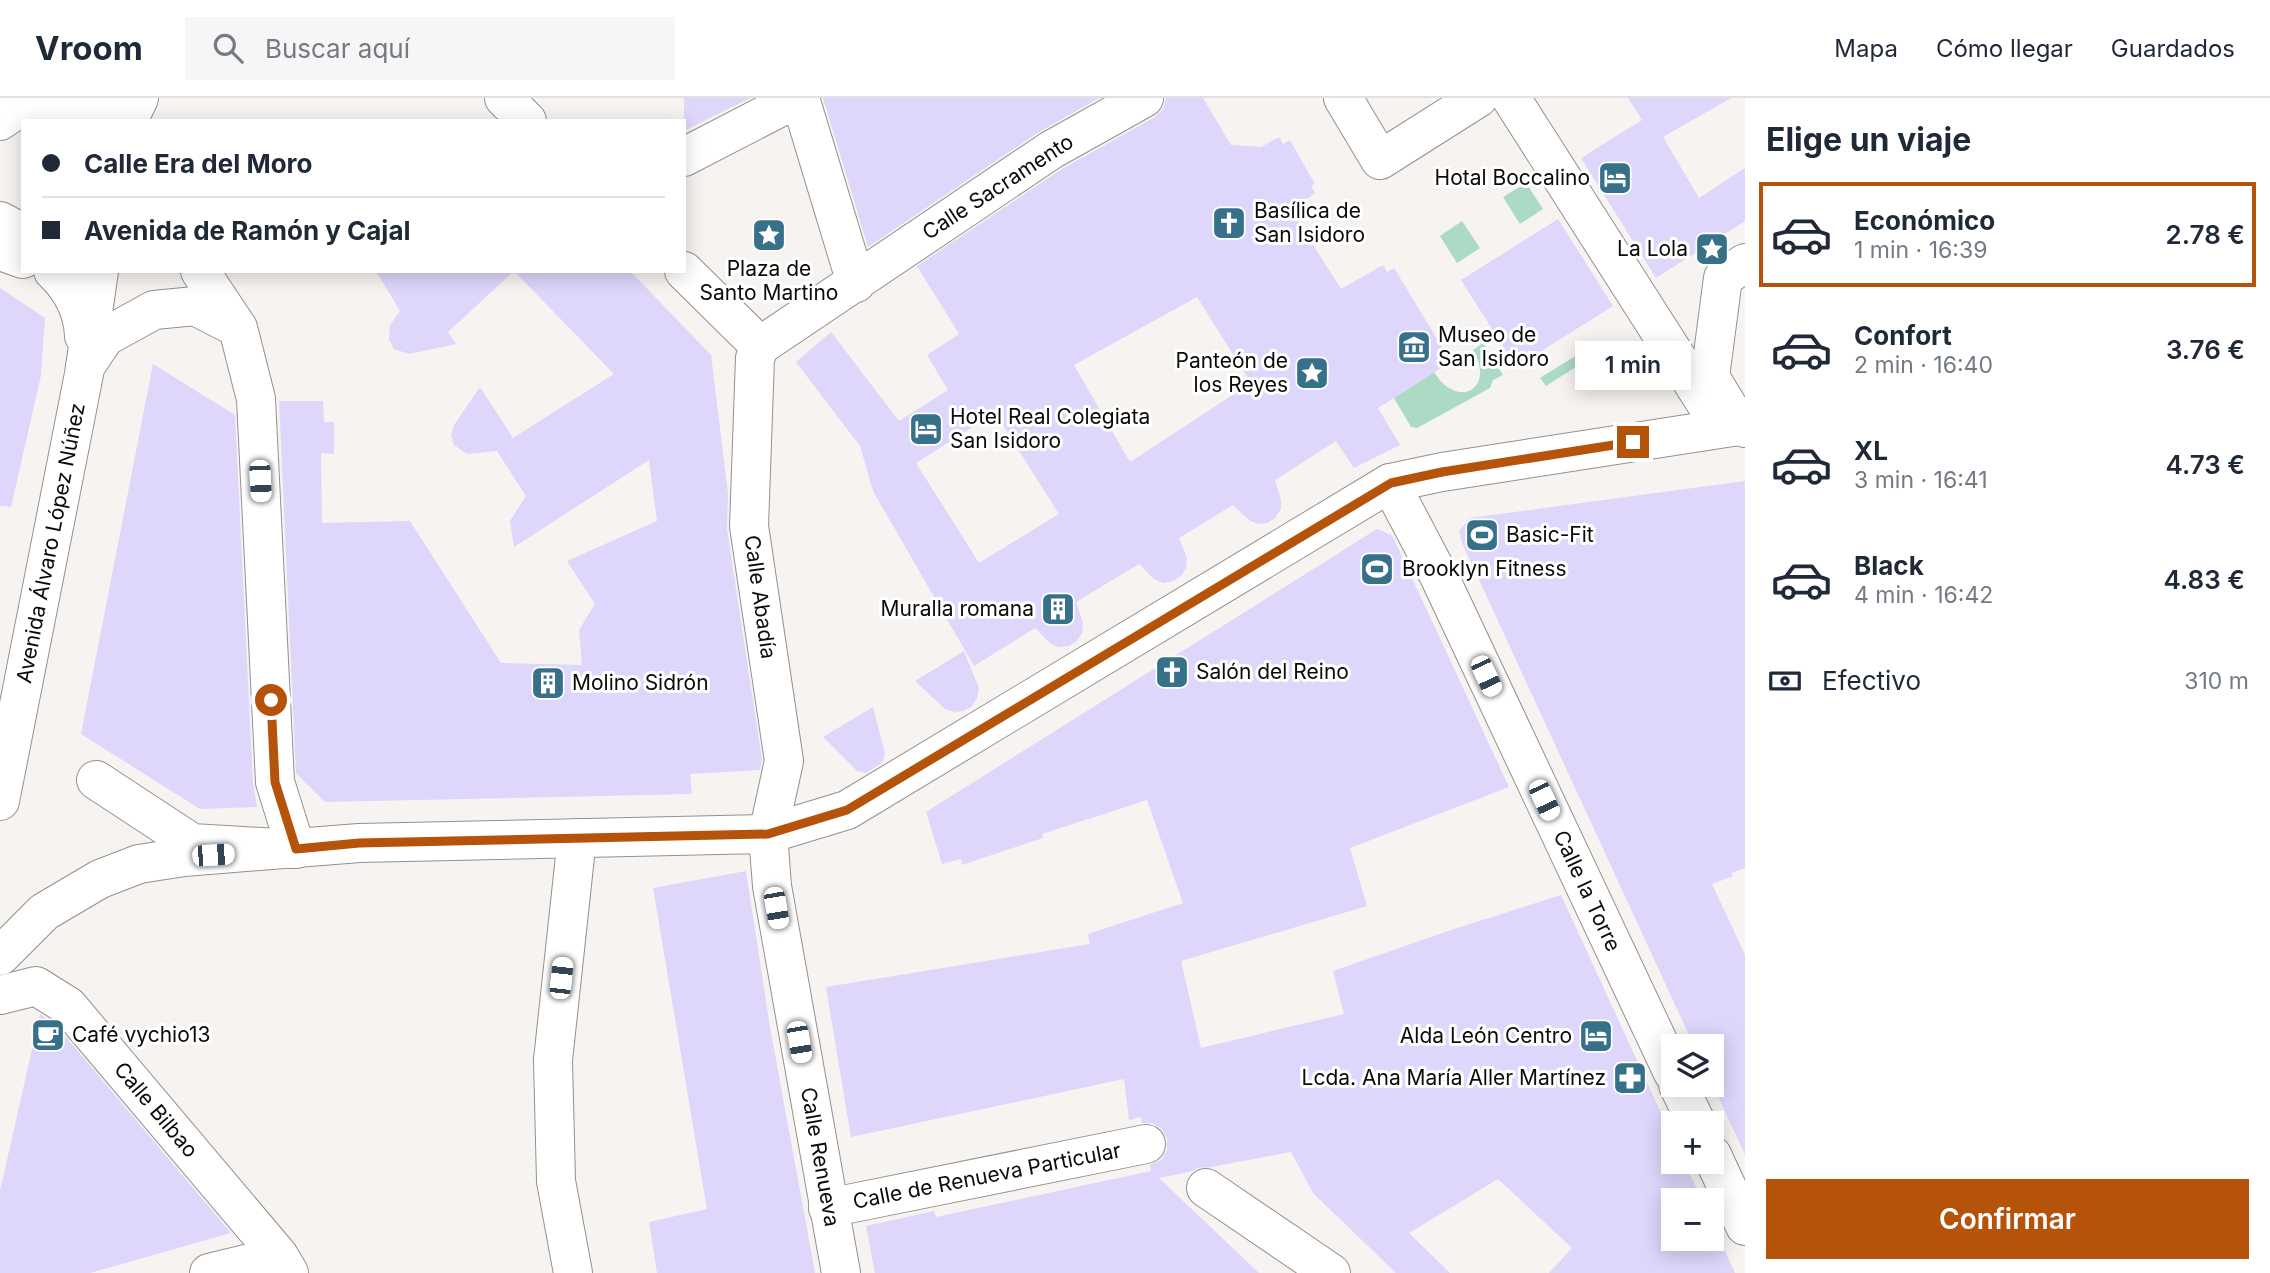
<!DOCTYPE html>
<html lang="es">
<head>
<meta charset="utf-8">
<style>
  body { margin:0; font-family:Inter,sans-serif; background:#f6f6f7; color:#1f2937; height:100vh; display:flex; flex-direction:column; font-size:26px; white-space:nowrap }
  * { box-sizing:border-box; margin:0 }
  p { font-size:23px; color:#747a83 }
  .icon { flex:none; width:38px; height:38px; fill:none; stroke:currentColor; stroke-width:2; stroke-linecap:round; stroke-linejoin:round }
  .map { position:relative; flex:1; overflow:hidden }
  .drawer { display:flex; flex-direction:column; background:#fff; width:525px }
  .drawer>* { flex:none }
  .guide { position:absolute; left:21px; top:21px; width:665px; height:154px; border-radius:0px; box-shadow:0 4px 18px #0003; display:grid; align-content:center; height:154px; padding:0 21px; background:#fff }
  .buttons { position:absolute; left:1661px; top:936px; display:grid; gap:14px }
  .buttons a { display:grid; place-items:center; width:63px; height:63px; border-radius:0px; background:#fff; box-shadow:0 4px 18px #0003; font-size:35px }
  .end { position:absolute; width:32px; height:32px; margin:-16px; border:9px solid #b45309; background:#fff; box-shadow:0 0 0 4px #fff }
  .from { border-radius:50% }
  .bubble { position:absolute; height:49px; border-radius:0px; background:#fff; box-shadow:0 4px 18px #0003; font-size:23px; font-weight:600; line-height:49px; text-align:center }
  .car { position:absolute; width:21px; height:42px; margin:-21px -10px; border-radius:9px; box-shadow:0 0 5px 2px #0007; background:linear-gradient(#fff 24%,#345 0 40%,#fff 0 76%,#345 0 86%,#fff 0) }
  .guide b { display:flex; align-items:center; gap:24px; height:66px; font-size:26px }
  .guide b+b { border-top:2px solid #e0e1e3 }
  .guide i { width:18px; height:18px; background:#1f2937 }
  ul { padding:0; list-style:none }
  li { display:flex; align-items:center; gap:21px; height:105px; margin:0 14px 10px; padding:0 7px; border:4px solid transparent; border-radius:0px }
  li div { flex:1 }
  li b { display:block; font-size:26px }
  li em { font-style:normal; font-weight:600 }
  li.on { border-color:#b45309 }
  li>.icon { width:63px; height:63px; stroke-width:1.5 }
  h2 { padding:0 21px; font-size:32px; line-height:84px }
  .pay { display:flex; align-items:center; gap:18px; height:77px; padding:0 21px; font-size:26px }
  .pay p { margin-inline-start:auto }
  .button { display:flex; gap:14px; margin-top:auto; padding:14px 21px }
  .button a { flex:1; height:80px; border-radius:0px; background:#b45309; color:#fff; font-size:28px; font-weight:600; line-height:80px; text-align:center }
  header { display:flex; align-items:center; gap:42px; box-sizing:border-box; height:98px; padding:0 35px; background:#fff; border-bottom:2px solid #e0e1e3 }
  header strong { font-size:33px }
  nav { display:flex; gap:38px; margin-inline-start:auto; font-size:24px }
  .search { width:490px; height:63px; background:#f6f6f7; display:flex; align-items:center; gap:18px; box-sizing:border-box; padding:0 24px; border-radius:0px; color:#747a83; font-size:26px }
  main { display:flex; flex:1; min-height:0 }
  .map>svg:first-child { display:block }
  .green { fill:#abdbc4 }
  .building { fill:#ded6fb; fill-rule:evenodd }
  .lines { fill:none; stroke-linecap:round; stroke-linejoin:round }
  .street-casing { stroke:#93918e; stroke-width:40 }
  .secondary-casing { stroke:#93918e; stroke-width:40 }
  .street { stroke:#fff; stroke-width:38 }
  .secondary { stroke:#fff; stroke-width:38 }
  .route { stroke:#b45309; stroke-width:9 }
  .labels { text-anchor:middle; stroke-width:6; stroke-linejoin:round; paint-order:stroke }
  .poi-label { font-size:21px; fill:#0c0b0a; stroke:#fff; text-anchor:start }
  .street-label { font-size:21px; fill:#0c0b0a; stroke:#fff }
</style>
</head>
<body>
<header>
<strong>Vroom</strong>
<div class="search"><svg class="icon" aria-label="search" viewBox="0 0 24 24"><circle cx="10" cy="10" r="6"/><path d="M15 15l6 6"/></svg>Buscar aquí</div>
<nav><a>Mapa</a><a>Cómo llegar</a><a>Guardados</a></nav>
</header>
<main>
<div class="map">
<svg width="1745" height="1175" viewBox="0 0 1745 1175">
  <rect width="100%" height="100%" fill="#f6f3f0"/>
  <!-- green -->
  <path class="green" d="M1526,85l17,26 -23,15 -17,-27z
    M1462,123l18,27 -23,15 -17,-27z
    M1483,245l20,32 -10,5 -3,8 -73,40 -6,-1 -17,-29 40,-26c24,39 62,16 39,-22z
    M1595,246l4,8 -53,34 -6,-8z"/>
  <!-- building -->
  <path class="building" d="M684,0h66l-66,33z
    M823,0h276l-60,34 -171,115z
    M1166,0h37l28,47 30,2 18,-10 4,7 7,-4 25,44 -4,2 4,7 -24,17 50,79 42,-24 4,7 7,-4 57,94 -73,46 22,37 -46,23 -18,-27 -61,39 6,20v9l-6,9 -8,5 -10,1 -8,-4 -16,-15 -54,33 8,20 -1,10 -5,8 -8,5 -10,2 -9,-4 -15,-15 -63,38 7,21 -1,10 -5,8 -8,5 -10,1 -8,-3 -16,-16 -61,38 -101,-175 -13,-45 -64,-84 35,-30 68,89 49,-31 -21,-35 32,-21 -42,-68 145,-97 93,-52 8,-8zM1197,199l54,86 -121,79 -56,-97zM995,315l64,101 -80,49 -63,-100z
    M1628,0h103l-68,39 36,61 46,-30v53l-89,57 -75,-120 61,-38z
    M1558,121l55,87 -97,61 -55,-87z
    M376,173h138l-66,61 8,12 -47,10 -15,-5 -5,-9 1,-15 10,-14z
    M514,173h116l81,84 17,139 -1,35 35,231 -2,10 -70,4 2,20 -367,8 -29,-29 -17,-372h44l1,21h10v32l-13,-1 1,70 88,-2 91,142 81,2 -3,-35 16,-26 -28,-43 90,-40 -8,-61 -135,87 -4,-26 16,-25 -29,-45 -30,3 -13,-9 -3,-10 3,-10 26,-38 33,51 101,-64z
    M0,190l45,30 -4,57 -30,132 -11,-1z
    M153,266l82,51 18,368 4,24 -57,2 -119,-75z
    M1745,383v387l-14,5 2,3 -21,8 33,71v200l-33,-72v-37h-18l-232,-503 -3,-12 11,-13z
    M1377,431l15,6 117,252 -159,61 17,58 -186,55 20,87 143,-34 -11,-43 118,-41 110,-35 112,244v23h11l18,38h-29v39h39v-17l23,51h-186l23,-25 -74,-69 -89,54 41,40h-54l-83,-80 -22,-41 -80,15 -14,1 -4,3 -34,7 100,95h-384l-9,-47 68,-15 2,6 215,-46 -1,-6 11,-5 6,-10v-11l-5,-10 -10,-6h-10l-1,-6 -12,3 -5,-41 -273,58 -25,-150 264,-43 -2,-10 95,-31 -36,-103 -105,34 1,4 -81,27 -1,-6 -19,5 -16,-52z
    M964,553l15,37 -2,10 -5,8 -8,5 -10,1 -9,-3 -30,-28z
    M873,609l12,46 -2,9 -17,11 -9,-2 -34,-34z
    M746,773l24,156 45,246h-158l-8,-51 58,-13 -54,-321z
    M40,916l15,10 176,209 -141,40h-90v-82z"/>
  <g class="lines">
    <!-- street casing -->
    <g class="street-casing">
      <path id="street" d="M504,0l23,23
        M800,0l56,185
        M1343,0l37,62 98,-62
        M1511,0l194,304 40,26
        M0,23c26,-21 57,-19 83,0
        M128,23l11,-23
        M684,59l114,-59
        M0,123l23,12
        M684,173l76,75
        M85,269l20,-30 49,-27 41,-4 43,22
        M1729,310l-19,-31 13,-99 22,-15
        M1390,385l49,93 234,497
        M96,682l96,63 104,6 -21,-67 -19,-383 -18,-71 -38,-57
        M768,736l16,-73 -35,-235 6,-168 5,-12 291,-196 93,-52
        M0,897l36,-9 32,20 211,250 10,17
        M1678,987l19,39
        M1712,1057l33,71
        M1206,1090l125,85
        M828,1110l318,-64
        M209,1175l70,-17
        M573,1175l-17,-92 -3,-121 24,-222"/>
    </g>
    <!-- secondary casing -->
    <g class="secondary-casing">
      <path id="secondary" d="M90,0l12,7 13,16
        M0,153l23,8
        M53,173c19,18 30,39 31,65
        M0,703l84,-427 15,-103
        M768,736l4,52 69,387
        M0,858l44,-44 56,-33 39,-15 45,-7 175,-14 409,-9 79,-24 543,-327 52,-11 303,-47"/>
    </g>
    <!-- street -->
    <use href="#street" class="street"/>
    <!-- secondary -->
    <use href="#secondary" class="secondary"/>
  </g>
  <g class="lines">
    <!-- route -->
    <path class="route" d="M271,602l4,82 21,67 63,-6 409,-9 79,-24 544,-327 51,-11 191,-30"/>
  </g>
  <!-- icons -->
  <defs>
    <g id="hotel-square" transform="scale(1.75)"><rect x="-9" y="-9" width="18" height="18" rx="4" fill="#377089" stroke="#fff"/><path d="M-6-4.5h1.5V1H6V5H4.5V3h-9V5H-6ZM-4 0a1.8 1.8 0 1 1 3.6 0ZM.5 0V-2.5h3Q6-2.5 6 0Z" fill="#fff"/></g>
    <g id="church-square" transform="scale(1.75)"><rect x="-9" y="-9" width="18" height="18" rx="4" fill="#377089" stroke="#fff"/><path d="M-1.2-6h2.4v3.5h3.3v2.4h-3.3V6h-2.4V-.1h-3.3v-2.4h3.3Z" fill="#fff"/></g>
    <g id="sight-square" transform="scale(1.75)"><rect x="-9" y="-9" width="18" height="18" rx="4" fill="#377089" stroke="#fff"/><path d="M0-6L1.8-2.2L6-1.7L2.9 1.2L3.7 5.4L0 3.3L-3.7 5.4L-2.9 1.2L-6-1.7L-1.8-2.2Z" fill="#fff"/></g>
    <g id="museum-square" transform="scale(1.75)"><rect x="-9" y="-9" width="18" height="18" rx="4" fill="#377089" stroke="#fff"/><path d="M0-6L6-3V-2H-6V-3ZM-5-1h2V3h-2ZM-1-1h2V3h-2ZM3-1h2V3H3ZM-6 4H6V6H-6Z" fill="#fff"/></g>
    <g id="stadium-square" transform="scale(1.75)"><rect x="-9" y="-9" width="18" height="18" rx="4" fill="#377089" stroke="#fff"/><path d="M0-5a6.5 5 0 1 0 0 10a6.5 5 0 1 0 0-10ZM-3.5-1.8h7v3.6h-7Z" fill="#fff"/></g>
    <g id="building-square" transform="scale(1.75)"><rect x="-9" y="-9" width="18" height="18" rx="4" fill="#377089" stroke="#fff"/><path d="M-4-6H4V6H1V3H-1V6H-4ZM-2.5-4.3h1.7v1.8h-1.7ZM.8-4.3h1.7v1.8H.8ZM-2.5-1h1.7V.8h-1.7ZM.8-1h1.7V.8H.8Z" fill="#fff"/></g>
    <g id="cafe-square" transform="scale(1.75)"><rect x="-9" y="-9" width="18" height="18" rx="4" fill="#377089" stroke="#fff"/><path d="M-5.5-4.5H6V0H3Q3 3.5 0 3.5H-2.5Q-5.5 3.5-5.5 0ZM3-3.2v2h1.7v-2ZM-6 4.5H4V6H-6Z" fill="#fff"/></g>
    <g id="pharmacy-square" transform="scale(1.75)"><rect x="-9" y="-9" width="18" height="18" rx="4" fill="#377089" stroke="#fff"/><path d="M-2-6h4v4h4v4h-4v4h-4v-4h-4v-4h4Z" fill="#fff"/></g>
  </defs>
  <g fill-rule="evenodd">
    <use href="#hotel-square" x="1615" y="80"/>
    <use href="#church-square" x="1229" y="125"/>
    <use href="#sight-square" x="769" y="137"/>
    <use href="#sight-square" x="1712" y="151"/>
    <use href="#museum-square" x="1414" y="249"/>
    <use href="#sight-square" x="1312" y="275"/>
    <use href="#hotel-square" x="926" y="331"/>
    <use href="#stadium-square" x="1482" y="437"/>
    <use href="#stadium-square" x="1377" y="471"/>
    <use href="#building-square" x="1058" y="511"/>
    <use href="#church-square" x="1172" y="574"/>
    <use href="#building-square" x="548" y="585"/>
    <use href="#cafe-square" x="48" y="937"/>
    <use href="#hotel-square" x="1596" y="938"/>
    <use href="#pharmacy-square" x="1630" y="980"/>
  </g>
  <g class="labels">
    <!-- poi labels -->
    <g class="poi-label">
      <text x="1590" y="87" text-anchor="end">Hotal Boccalino</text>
      <text x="1254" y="120">Basílica de<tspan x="1254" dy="24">San Isidoro</tspan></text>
      <text x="1688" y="158" text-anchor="end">La Lola</text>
      <text x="769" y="178" text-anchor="middle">Plaza de<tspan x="769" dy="24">Santo Martino</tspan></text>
      <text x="1438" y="244">Museo de<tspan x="1438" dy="24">San Isidoro</tspan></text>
      <text x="1288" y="270" text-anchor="end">Panteón de<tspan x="1288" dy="24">los Reyes</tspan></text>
      <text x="950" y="326">Hotel Real Colegiata<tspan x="950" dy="24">San Isidoro</tspan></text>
      <text x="1506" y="444">Basic-Fit</text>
      <text x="1402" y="478">Brooklyn Fitness</text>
      <text x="1034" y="518" text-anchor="end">Muralla romana</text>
      <text x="1196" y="581">Salón del Reino</text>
      <text x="572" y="592">Molino Sidrón</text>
      <text x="72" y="944">Café vychio13</text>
      <text x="1572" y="945" text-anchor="end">Alda León Centro</text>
      <text x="1606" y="987" text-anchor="end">Lcda. Ana María Aller Martínez</text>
    </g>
    <!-- street labels -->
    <g class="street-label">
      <text transform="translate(998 89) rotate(-33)" y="7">Calle Sacramento</text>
      <text transform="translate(51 445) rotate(-79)" y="7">Avenida Álvaro López Núñez</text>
      <text transform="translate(760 499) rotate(82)" y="7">Calle Abadía</text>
      <text transform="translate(1587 793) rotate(65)" y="7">Calle la Torre</text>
      <text transform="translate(156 1012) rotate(50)" y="7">Calle Bilbao</text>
      <text transform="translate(820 1059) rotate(80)" y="7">Calle Renueva</text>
      <text transform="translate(987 1078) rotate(-11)" y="7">Calle de Renueva Particular</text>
    </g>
  </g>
</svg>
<div class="buttons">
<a><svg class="icon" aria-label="layers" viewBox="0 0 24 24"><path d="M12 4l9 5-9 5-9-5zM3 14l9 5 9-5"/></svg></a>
<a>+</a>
<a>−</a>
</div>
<i class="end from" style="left:271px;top:602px"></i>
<i class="end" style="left:1633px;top:344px"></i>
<div class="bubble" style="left:1575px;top:243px;width:116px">1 min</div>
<i class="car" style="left:260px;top:383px;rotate:177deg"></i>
<i class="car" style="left:1486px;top:578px;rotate:155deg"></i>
<i class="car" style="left:1544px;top:702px;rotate:155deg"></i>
<i class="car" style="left:213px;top:757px;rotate:86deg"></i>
<i class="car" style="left:776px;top:810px;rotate:170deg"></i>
<i class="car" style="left:561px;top:880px;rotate:6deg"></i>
<i class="car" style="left:799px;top:944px;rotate:170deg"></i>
<div class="guide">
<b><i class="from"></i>Calle Era del Moro</b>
<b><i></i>Avenida de Ramón y Cajal</b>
</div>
</div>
<section class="drawer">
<h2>Elige un viaje</h2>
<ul>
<li class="on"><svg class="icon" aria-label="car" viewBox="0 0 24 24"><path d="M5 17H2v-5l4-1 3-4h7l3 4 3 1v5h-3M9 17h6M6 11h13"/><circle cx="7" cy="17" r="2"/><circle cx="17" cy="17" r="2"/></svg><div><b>Económico</b><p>1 min · 16:39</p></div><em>2.78 €</em></li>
<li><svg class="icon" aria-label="car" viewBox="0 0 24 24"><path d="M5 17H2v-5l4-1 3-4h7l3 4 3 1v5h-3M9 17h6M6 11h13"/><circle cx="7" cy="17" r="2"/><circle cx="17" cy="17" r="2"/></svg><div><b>Confort</b><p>2 min · 16:40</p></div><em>3.76 €</em></li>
<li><svg class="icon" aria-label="car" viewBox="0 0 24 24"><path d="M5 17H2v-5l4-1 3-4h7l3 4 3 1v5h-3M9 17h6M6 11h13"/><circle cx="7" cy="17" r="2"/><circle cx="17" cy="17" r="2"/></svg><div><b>XL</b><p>3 min · 16:41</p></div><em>4.73 €</em></li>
<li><svg class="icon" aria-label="car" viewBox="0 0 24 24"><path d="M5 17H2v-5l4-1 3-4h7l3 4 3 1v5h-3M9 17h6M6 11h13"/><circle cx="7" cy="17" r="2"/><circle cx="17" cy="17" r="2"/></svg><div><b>Black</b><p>4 min · 16:42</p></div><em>4.83 €</em></li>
</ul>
<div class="pay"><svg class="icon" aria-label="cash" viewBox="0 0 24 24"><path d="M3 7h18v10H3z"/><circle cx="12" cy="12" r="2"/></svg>Efectivo<p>310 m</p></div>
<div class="button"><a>Confirmar</a></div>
</section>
</main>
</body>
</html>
